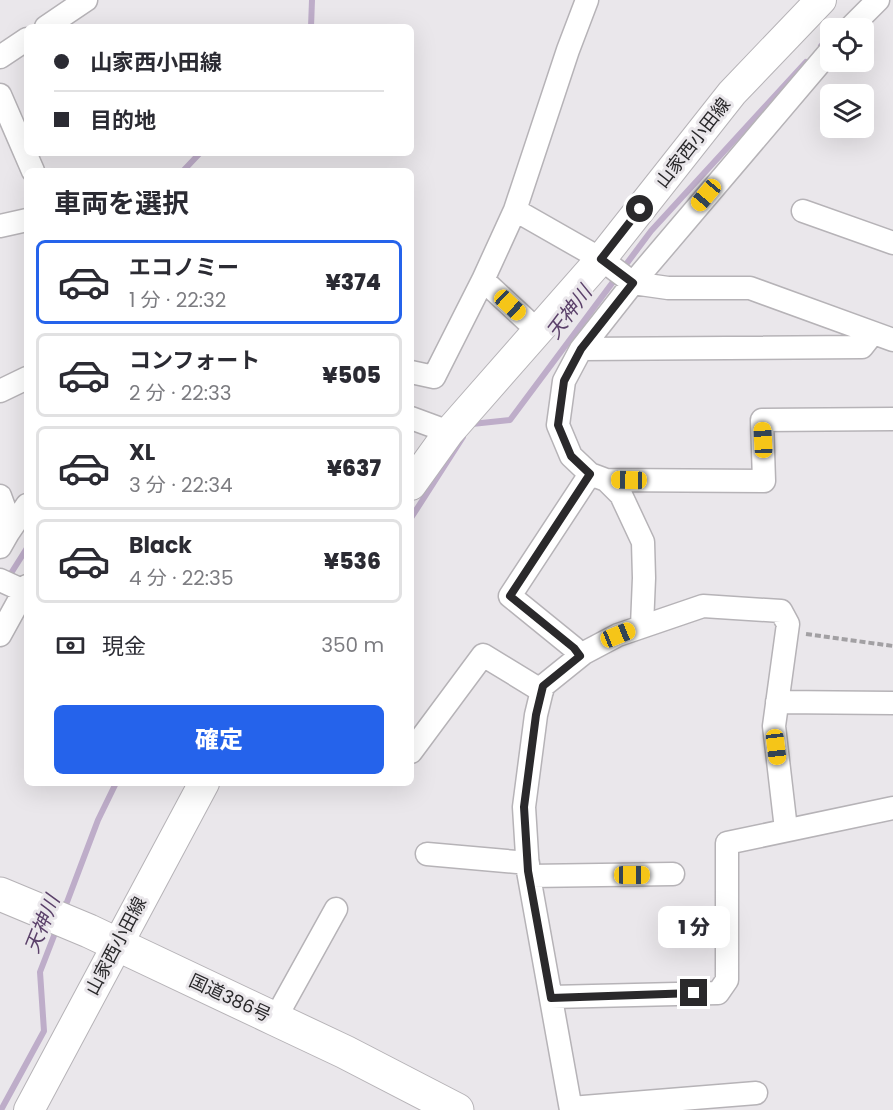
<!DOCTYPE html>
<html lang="ja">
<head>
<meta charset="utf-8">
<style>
  body { margin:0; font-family:Poppins,"Noto Sans JP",sans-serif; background:#f7f7f7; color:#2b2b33; height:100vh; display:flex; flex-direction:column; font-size:22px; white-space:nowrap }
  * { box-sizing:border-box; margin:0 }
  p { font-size:20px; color:#7c7c81 }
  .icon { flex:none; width:33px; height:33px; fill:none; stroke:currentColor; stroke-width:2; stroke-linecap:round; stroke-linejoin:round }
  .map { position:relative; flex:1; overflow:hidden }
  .drawer { position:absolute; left:24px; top:168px; width:390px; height:618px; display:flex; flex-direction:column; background:#fff; border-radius:9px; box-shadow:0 6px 24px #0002 }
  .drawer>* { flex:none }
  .guide { position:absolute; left:24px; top:24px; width:390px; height:132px; border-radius:9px; box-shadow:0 6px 24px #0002; display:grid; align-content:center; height:132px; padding:0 30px; background:#fff }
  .tools { position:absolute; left:820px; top:18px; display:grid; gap:12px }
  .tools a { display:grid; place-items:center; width:54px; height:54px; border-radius:9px; background:#fff; box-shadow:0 6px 24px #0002; font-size:30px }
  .end { position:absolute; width:27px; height:27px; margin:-14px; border:8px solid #2a292b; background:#fff; box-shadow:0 0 0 3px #fff }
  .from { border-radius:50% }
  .bubble { position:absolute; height:42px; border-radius:9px; background:#fff; box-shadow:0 6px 24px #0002; font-size:20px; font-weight:800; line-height:42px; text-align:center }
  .car { position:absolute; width:18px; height:36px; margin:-18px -9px; border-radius:8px; box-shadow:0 0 4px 2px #0007; background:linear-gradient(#f5c518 24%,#345 0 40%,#f5c518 0 76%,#345 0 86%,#f5c518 0) }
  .guide b { display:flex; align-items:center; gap:21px; height:57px; font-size:22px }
  .guide b+b { border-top:2px solid #e1e1e2 }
  .guide i { width:15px; height:15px; background:#2b2b33 }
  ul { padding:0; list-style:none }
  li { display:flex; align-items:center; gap:18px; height:84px; margin:0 12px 9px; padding:0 18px; border:3px solid #e1e1e2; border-radius:9px }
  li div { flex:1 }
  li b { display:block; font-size:22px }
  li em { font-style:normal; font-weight:800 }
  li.selected { border-color:#2563eb }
  li>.icon { width:54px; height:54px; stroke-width:1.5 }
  h2 { padding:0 30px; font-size:27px; line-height:72px }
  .pay { display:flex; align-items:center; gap:15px; height:66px; padding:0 30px; font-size:22px }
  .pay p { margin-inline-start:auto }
  .button { display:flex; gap:12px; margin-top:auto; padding:12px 30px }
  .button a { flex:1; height:69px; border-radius:9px; background:#2563eb; color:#fff; font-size:24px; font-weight:800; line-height:69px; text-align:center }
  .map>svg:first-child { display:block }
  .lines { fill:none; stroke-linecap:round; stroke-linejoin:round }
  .stream { stroke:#beadc9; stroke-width:6 }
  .minor-casing { stroke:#b6b3b7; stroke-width:25 }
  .major-casing { stroke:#b6b3b7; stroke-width:32 }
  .highway-casing { stroke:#b6b3b7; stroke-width:35 }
  .path { stroke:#a2a0a3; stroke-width:4; stroke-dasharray:6 3; stroke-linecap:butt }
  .minor { stroke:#fff; stroke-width:22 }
  .major { stroke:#fff; stroke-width:30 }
  .highway { stroke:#fff; stroke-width:33 }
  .route { stroke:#2a292b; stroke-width:8 }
  .labels { text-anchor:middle; stroke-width:6; stroke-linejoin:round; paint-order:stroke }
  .street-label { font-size:18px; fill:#2a292b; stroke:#eae7eb }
  .water-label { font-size:20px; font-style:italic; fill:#5b416a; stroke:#eae7eb }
</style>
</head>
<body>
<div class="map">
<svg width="893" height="1110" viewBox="0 0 893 1110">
  <rect width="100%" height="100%" fill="#eae7eb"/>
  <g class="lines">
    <!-- stream -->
    <path class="stream" d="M311,27l1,-27
      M821,46l10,-11
      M183,171l17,-18
      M470,426l2,-2 38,-4 141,-189 155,-169
      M411,518l52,-81
      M8,578l19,-30
      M64,910l34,-90 18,-37
      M1,1110l43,-79 -4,-59 17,-44"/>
    <!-- minor casing -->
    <g class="minor-casing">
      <path id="minor" d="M46,27l40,-27
        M850,28l28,-28
        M0,57l27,-18
        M0,95l33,76
        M515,210l86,49 32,24 -52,66 -17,32 -6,44 13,31 19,18 16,6 15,15 22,47 1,36 -2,48
        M803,211l90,32
        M0,226l27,-6
        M633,283l198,-233
        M633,283l35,5h82l143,52
        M537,330l-54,-50 32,-70 53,-160 19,-50
        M581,349l281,-2 11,-14
        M411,372l23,5 49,-97
        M0,391l27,-13
        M411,418l38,14
        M606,480l158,1 -2,-61 131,-1
        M0,496l4,11 4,26 -8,14
        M8,533l19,-28
        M0,580l24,11
        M0,635l27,-49
        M580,656l-6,-8 -64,-52 80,-122
        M777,702l116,1
        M411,752l72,-97 59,36
        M427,854l101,9
        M529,876l144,-2
        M551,997l167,-4 9,-13v-137l166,-35
        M275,1019l61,-110
        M571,1108l185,-15
        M571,1110l-43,-239 -4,-64 12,-92 7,-29 41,-33 34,-18 85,-29 78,5 7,13 -14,102 12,103"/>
    </g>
    <!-- major casing -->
    <g class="major-casing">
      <path id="major" d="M411,485l38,-53 152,-173 131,-166 89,-93
        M29,1110l175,-327"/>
    </g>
    <!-- highway casing -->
    <g class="highway-casing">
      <path id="highway" d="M0,894l89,37 186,88 70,33 112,58"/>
    </g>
    <!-- path -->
    <path class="path" d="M806,634l87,12"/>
    <!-- minor -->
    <use href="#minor" class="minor"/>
    <!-- major -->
    <use href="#major" class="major"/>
    <!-- highway -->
    <use href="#highway" class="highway"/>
  </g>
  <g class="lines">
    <!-- route -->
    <path class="route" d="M640,209l-39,50 32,24 -52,66 -17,32 -6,44 13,31 19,18 -80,122 64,52 6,8 -37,30 -7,29 -12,92 4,64 23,127 143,-5"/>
  </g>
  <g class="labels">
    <!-- street labels -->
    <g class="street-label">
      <text transform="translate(693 143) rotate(-52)" y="6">山家西小田線</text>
      <text transform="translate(116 946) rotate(-62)" y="6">山家西小田線</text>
      <text transform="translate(230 998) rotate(25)" y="6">国道386号</text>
    </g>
    <!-- water labels -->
    <g class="water-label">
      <text transform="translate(569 312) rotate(-53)" y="7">天神川</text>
      <text transform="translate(42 924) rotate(-68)" y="7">天神川</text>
    </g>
  </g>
</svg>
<div class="tools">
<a><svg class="icon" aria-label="locate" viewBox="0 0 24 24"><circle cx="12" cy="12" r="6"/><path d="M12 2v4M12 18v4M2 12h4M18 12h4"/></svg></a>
<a><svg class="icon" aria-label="layers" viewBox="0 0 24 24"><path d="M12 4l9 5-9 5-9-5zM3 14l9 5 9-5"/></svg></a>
</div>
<i class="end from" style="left:640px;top:209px"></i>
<i class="end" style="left:694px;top:993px"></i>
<div class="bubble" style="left:658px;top:906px;width:72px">1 分</div>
<i class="car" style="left:706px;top:195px;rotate:220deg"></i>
<i class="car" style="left:510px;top:305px;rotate:133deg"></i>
<i class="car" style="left:763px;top:440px;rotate:357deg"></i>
<i class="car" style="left:629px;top:480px;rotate:271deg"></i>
<i class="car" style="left:618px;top:635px;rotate:68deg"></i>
<i class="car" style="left:776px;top:747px;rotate:173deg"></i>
<i class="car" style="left:632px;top:875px;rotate:90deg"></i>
<div class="guide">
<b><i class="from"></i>山家西小田線</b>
<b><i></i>目的地</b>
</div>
<section class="drawer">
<h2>車両を選択</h2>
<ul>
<li class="selected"><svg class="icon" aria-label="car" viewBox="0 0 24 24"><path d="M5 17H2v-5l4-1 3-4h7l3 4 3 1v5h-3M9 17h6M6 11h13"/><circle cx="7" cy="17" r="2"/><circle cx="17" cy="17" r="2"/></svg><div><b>エコノミー</b><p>1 分 · 22:32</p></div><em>¥374</em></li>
<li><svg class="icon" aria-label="car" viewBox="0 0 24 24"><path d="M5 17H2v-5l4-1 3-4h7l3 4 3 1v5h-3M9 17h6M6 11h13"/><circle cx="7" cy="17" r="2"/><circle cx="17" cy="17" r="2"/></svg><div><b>コンフォート</b><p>2 分 · 22:33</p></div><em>¥505</em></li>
<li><svg class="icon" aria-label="car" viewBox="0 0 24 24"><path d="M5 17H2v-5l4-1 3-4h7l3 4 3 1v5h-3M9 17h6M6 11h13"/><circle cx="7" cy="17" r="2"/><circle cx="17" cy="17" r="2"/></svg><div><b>XL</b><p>3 分 · 22:34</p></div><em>¥637</em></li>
<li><svg class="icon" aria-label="car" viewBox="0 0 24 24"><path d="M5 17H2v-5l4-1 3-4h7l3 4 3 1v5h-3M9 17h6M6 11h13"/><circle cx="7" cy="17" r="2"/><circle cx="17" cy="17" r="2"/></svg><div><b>Black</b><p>4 分 · 22:35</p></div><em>¥536</em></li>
</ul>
<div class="pay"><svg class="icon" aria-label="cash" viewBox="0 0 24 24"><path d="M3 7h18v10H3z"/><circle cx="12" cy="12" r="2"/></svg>現金<p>350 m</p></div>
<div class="button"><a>確定</a></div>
</section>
</div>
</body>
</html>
